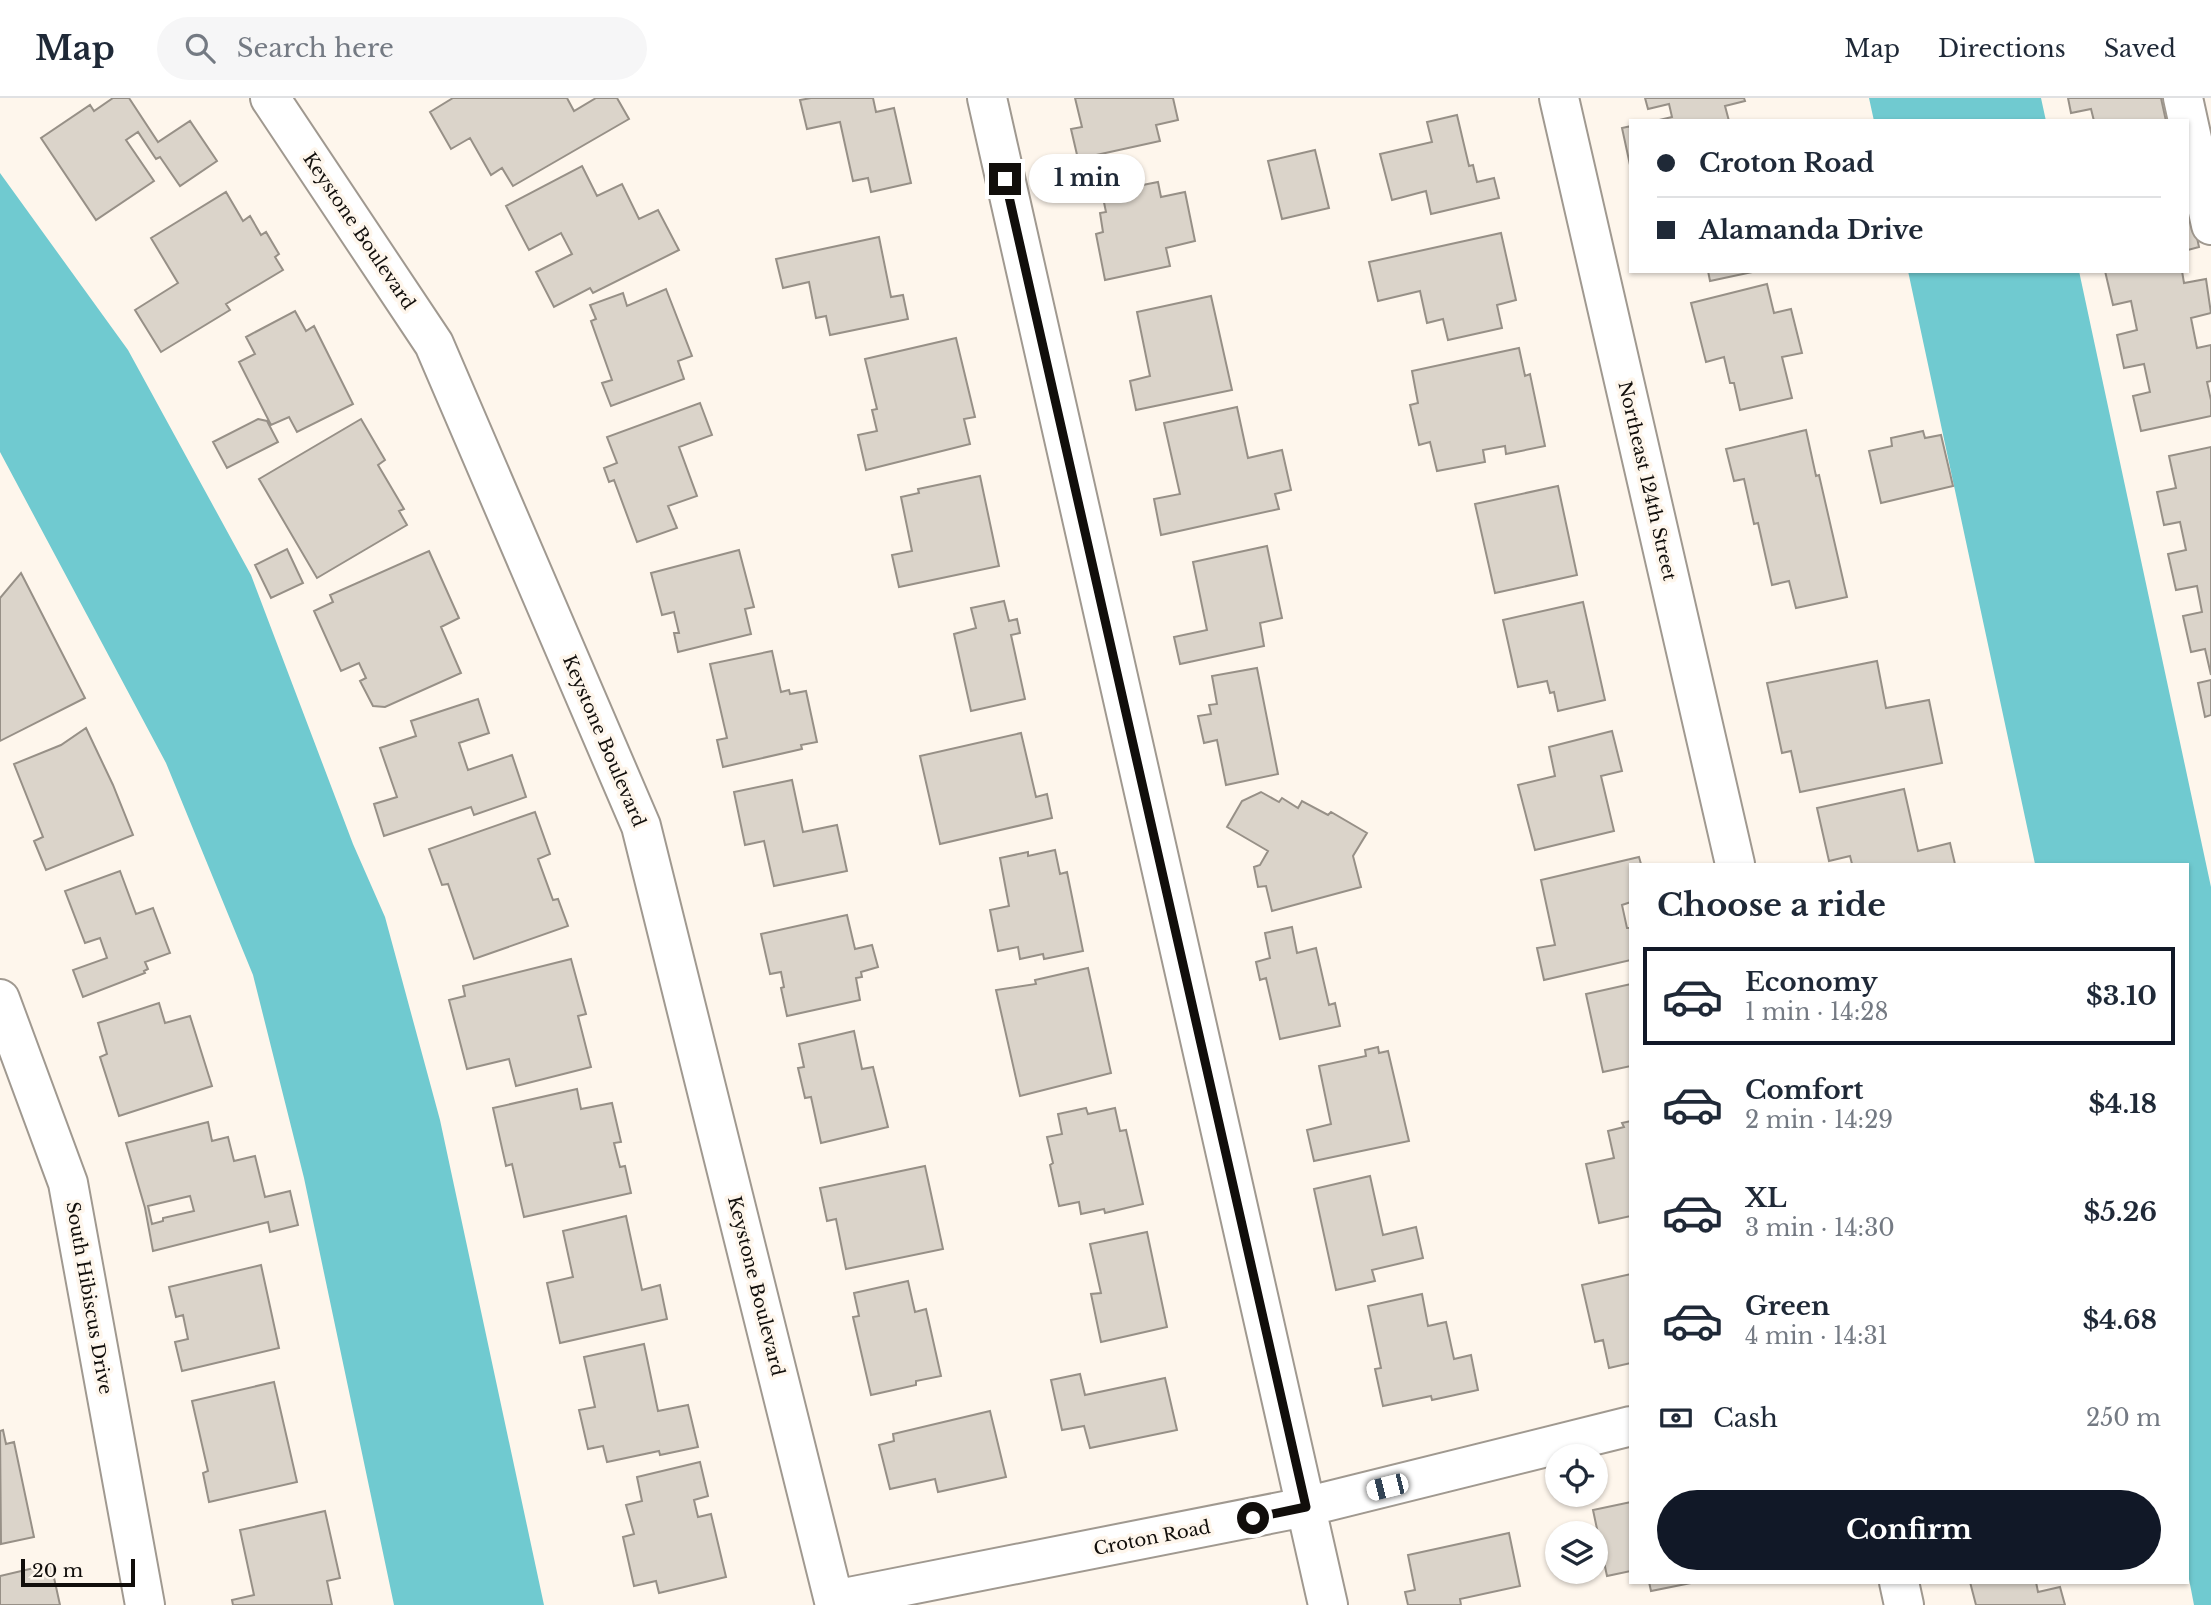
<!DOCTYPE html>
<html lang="en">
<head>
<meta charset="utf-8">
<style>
  body { margin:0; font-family:"Libre Baskerville",serif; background:#f6f6f7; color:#1f2937; height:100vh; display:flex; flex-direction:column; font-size:26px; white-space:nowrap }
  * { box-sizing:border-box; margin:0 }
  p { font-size:23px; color:#747a83 }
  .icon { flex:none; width:38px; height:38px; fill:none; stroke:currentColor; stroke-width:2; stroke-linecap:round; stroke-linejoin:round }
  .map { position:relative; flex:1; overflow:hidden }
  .panel { position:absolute; left:1629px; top:765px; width:560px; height:721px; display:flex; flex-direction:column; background:#fff; border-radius:0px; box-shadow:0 2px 5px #0004 }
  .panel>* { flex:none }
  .banner { position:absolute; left:1629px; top:21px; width:560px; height:154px; border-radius:0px; box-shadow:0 2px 5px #0004; display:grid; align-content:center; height:154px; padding:0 28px; background:#fff }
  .buttons { position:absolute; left:1545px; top:1346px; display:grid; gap:14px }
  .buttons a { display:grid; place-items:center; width:63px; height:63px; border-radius:50%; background:#fff; box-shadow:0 2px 5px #0004; font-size:35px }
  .scale { position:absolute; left:21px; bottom:18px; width:114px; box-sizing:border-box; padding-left:7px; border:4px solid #110e0b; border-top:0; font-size:19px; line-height:24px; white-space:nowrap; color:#110e0b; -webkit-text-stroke:5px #fef6ec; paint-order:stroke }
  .end { position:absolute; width:32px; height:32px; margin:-16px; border:9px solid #110e0b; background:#fff; box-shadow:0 0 0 4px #fff }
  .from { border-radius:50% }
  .bubble { position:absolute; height:49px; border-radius:24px; background:#fff; box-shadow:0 2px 5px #0004; font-size:23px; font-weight:800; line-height:49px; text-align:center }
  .car { position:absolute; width:21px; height:42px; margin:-21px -10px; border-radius:9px; box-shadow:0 0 5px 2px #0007; background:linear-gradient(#fff 24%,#345 0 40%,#fff 0 76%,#345 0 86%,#fff 0) }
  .banner b { display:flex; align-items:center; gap:24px; height:66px; font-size:26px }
  .banner b+b { border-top:2px solid #e0e1e3 }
  .banner i { width:18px; height:18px; background:#1f2937 }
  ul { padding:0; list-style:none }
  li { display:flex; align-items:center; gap:21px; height:98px; margin:0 14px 10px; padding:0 14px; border:4px solid transparent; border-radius:0px }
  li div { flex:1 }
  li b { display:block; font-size:26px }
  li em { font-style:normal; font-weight:800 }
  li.on { border-color:#111827 }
  li>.icon { width:63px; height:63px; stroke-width:1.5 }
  h2 { padding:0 28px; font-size:32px; line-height:84px }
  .pay { display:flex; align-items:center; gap:18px; height:77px; padding:0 28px; font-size:26px }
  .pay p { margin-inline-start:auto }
  .action { display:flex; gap:14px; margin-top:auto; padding:14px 28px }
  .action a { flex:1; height:80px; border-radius:42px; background:#111827; color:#fff; font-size:28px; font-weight:800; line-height:80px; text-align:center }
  header { display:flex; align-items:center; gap:42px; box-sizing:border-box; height:98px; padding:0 35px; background:#fff; border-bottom:2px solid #e0e1e3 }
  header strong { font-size:33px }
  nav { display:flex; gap:38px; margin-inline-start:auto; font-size:24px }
  .search { width:490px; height:63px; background:#f6f6f7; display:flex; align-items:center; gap:18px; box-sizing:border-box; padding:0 24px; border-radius:38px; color:#747a83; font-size:26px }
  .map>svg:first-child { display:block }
  .water { fill:#70cad0 }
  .building { fill:#dbd4ca; stroke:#979087; stroke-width:2; fill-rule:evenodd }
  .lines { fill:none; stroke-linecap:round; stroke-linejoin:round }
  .minor-casing { stroke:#a09990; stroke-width:42 }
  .minor { stroke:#fff; stroke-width:38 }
  .route { stroke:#110e0b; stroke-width:9 }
  .labels { text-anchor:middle; stroke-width:7; stroke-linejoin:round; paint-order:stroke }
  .street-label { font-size:18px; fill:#110e0b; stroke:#fef6ec }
</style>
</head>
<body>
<header>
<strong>Map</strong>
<div class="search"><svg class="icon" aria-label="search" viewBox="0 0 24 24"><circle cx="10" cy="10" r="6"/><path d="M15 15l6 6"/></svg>Search here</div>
<nav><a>Map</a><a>Directions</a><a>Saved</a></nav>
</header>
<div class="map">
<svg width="2211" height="1507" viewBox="0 0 2211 1507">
  <rect width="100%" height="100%" fill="#fef6ec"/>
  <!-- water -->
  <path class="water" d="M1869,0h172l5,23h-172z
    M0,75l128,177 123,225 102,269 32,73 55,203 104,485h-150l-90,-427 -51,-203 -87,-212 -166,-311z
    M1908,173h171l132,616v718h-17l-6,-31v-710h-153z"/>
  <!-- building -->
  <path class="building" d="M113,0h16l29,44 32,-21 27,40 -37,25 -20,-29 -4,2 -18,-27 -12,8 28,41 -58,39 -55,-82 49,-33 4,6z
    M453,0h114l7,13 22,-13h21l12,21 -116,67 -11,-18 -11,7 -21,-37 -19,11 -21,-37z
    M811,0h62l3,14 18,-4 17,75 -40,9 -3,-14 -15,3 -13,-59 -33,7 -7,-29z
    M1075,0h98l5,22 -22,5 4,16 -82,18 -7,-30 11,-2z
    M1645,0h99l1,3 -20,5 4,15h-74l17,-4 -3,-13 -21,5z
    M2068,0h93l5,23h-72l-3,-12 -20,4z
    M1457,17l12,51 4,-1 4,17 17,-4 5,20 -68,16 -5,-23 -34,9 -12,-46 52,-12 -5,-20z
    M1631,28v39h-1l-8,-37z
    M1315,52l14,58 -47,11 -14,-58z
    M582,68l15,30 25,-12 17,35 19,-9 21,40 -86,43 -3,-5 -36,19 -18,-35 36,-18 -11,-21 -32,17 -23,-44z
    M1158,84l3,15 24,-5 10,49 -29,7 4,18 -65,14 -9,-46 7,-2 -3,-19 6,-1 -4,-19z
    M226,94l17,29 7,-5 11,19 5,-3 13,22 -4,3 8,13 -57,34 4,6 -69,42 -26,-42 43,-27 -27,-45z
    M2192,116l7,33 -11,3v-35z
    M1501,135l15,67 -19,5 5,23 -54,12 -5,-21 -16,4 -7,-32 -42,10 -9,-39z
    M879,139l12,60 12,-2 5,24 -78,16 -4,-19 -10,2 -7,-36 -26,6 -7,-29z
    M1708,173h49l-47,10z
    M2105,173h77l2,12 22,-4 5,34 -20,5 6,30 14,-3v36l-4,1 4,18v16l-70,15 -8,-35 17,-4 -6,-28 -20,4 -7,-33 20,-5 -6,-29 -18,4z
    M1767,186l7,29 17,-4 11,44 -20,4 10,41 -52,12 -6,-27h-4l-6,-26 -18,5 -15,-59z
    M666,191l26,67 -14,5 6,18 -73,27 -9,-23 10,-3 -21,-59 5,-2 -6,-14 33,-12 4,13z
    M1211,198l21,94 -96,20 -6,-29 20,-5 -13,-64z
    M295,213l11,20 8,-5 39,78 -56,28 -8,-15 -18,8 -32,-63 16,-8 -9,-17z
    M956,240l19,79 -11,2 6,25 -104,26 -8,-35 19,-4 -5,-21 5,-1 -12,-50z
    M1519,250l6,28 5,-2 15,72 -39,8 -1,-8 -22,4 2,12 -48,9 -7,-29 -11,3 -9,-40 8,-2 -6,-32z
    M700,305l12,32 -33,12 18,49 -29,10 9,22 -40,14 -23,-62 -5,2 -5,-14 13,-5 -10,-26z
    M1237,309l11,51 34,-8 9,40 -16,4 4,15 -118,26 -7,-36 26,-5 -16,-71z
    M258,321l9,2 11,21 -51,26 -14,-26z
    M361,321l24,41 -7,5 26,44 -5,2 8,14 -90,53 -58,-99z
    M1806,332l10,46 3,-1 28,122 -51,11 -7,-27 -17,4 -14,-62 -4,1 -10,-45 -10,2 -8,-32z
    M1923,333l2,7 16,-3 12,51 -72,17 -12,-52 23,-5 -1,-8z
    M2211,349v228l-6,-26 -14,3 -8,-36 19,-4 -5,-26 -21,4 -8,-36 18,-4 -6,-28 -16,3 -7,-33 19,-4 -7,-32z
    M980,378l19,90 -100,21 -7,-32 20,-4 -11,-54 18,-4 -1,-4z
    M1558,388l19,89 -82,18 -20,-89z
    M1267,448l15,72 -22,5 4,23 -84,18 -6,-27 33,-7 -14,-68z
    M287,451l16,34 -32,15 -16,-33z
    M739,452l15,57 -9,2 6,25 -73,18 -4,-19h5l-5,-21 -12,3 -11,-42z
    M429,453l30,67 -18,9 20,46 -76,34 -12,-1 -13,-25 6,-3 -7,-15 -18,8 -27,-60 19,-9 -3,-7z
    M21,475l64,125 -85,43v-143z
    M1004,503l5,20 8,-2 3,14 -9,2 14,64 -54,12 -17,-77 22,-6 -5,-20z
    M1583,504l22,98 -47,11 -4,-19 -4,1 -3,-12 -29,6 -15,-67z
    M772,553l9,41 8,-2 1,4 16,-3 11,51 -16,3 1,4 -79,18 -6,-27 10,-2 -17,-74z
    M1877,563l9,47 43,-8 13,63 -142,29 -9,-41 -9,2 -15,-70z
    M1257,570l21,106 -52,11 -9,-45 -13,3 -6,-27 13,-2 -2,-9 8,-1 -5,-28z
    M2211,582v35l-6,2 -7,-34z
    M478,601l11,34 -30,10 9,27 44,-15 14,42 -52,18 -3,-8 -87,29 -10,-32 23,-7 -17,-49 36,-12 -5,-15z
    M86,630l27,57 20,50 -87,35 -12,-29 9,-4 -29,-73 47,-19z
    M1612,633l10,40 -21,5 13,55 -79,19 -17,-65 37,-9 -6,-29z
    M1021,635l15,64 11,-3 5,24 -112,26 -20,-88z
    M792,682l11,52 34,-7 10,46 -73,15 -10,-45 -19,4 -11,-53z
    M1904,691l14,62 32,-8 5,21h-103l-2,-8 -21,5 -12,-53z
    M1261,694l18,10 3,-4 16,10 4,-7 26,14 3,-3 36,21 -14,23 8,31 -89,24 -6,-25 -8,1 -4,-20 6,-2 8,-14 -41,-24 15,-26z
    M535,714l15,42 -12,5 15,41 5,-1 10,27 -94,33 -26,-75 -6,1 -13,-36z
    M1055,752l5,24 7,-2 16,79 -39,8 -1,-5 -23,5 -2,-12 -20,4 -8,-41 19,-4 -9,-48 28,-6v4z
    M1639,759l2,7h-10v38l-9,3 5,23h4v32l-87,20 -7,-32 18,-3 -14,-65z
    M120,773l16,43 17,-6 17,45 -25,9 3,7 -4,2 1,2 -62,24 -10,-27 34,-12 -7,-20 -15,5 -20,-52z
    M847,817l8,34 17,-4 6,22 -17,5 1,5 -6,1 4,22 -73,16 -6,-28 3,-1 -3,-15 -11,2 -9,-40z
    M1292,829l5,26 19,-5 13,57 6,-2 5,23 -60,13 -14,-61 -6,2 -4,-18 14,-4 -5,-25z
    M571,861l15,55 -8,2 13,51 -75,19 -7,-27 -42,10 -18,-69 16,-4 -2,-10z
    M1088,870l23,105 -91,23 -24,-106 40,-6 -1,-4z
    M1631,886v82l-28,6 -17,-78z
    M159,905l6,20 25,-7 22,70 -93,30 -19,-59 7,-3 -9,-31z
    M854,933l8,38 11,-2 15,60 -67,16 -10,-46 -6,1 -7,-30 6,-1 -5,-23z
    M1378,949l1,6 9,-2 21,90 -95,20 -7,-31 24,-6 -12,-58 47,-10 -1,-6z
    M577,991l4,20 31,-6 9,39 -7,1 6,24 5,-1 6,27 -107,24 -12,-53 -6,2 -13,-58z
    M1086,1010l2,6 27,-6 5,23 6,-1 17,74 -38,9 -1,-4 -23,5 -2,-12 -20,4 -9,-41 3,-2 -6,-26 15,-3 -4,-20z
    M1631,1023v95l-32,7 -13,-59 28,-6 -6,-27 16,-4 -2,-4z
    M208,1024l4,19 16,-4 6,24 21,-5 10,41 25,-6 8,34 -28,7 -2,-10 -115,29 -8,-43 -19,-65zM190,1098l4,15 -31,7v3l-11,3 -4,-18z
    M925,1068l18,83 -97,20 -10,-50 -9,2 -7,-33z
    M1370,1078l13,59 33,-8 7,31 -51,12 3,11 -39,9 -22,-101z
    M626,1118l16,74 18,-5 7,34 -107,24 -13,-60 26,-6 -10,-46z
    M1147,1134l20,95 -66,15 -10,-48 10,-1 -11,-49z
    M261,1167l18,83 -97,23 -7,-29 13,-3 -5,-24 -7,2 -7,-30z
    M1631,1176v89l-22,5 -6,-28 -8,2 -13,-57z
    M908,1183l7,31 11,-3 15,67 -25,5v4l-45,10 -18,-78 6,-1 -5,-23z
    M1422,1196l6,32 18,-4 8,37 17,-4 7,35 -46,10 -1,-4 -48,10 -8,-37 6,-1 -13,-62z
    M644,1246l14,67 30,-6 10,42 -38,8 -1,-4 -52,11 -4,-16 -15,3 -9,-39 16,-3 -11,-50z
    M1080,1276l5,21 80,-17 12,52 -87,18 -6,-22 -22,4 -11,-50z
    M274,1284l23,100 -88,20 -6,-29 5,-2 -16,-70z
    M990,1313l16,66 -68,15 -3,-13 -45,10 -11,-44 15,-4 -1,-7z
    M3,1332l3,14 8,-2 20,95 -33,7 -1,-113z
    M700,1364l8,34 -14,4 4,17 13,-3 15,63 -67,16 -3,-12 -22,5 -11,-49 11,-3 -8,-29 16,-4 -5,-24z
    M1631,1404v69l-24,5 -14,-66z
    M325,1413l15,67 -13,3 5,24h-99l-1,-5 22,-5 -14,-65z
    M1509,1435l11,53 -60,13 1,6h-53l-3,-13 10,-2 -7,-35z
    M51,1466l9,41h-60v-29z
    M1649,1484h47l-45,9z
    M1970,1484h66l2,10 22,-5 5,18h-89z"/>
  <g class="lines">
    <!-- minor casing -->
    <g class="minor-casing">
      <path id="minor" d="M270,0l164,246 207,482 194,779
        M987,0l341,1507
        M1559,0l176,766
        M2183,0l28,127
        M0,901l68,184 77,422
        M1899,1484l5,23
        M834,1502l471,-93 326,-81"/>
    </g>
    <!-- minor -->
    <use href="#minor" class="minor"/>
  </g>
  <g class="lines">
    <!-- route -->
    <path class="route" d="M1005,81l301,1328 -53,11"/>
  </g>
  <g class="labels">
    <!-- street labels -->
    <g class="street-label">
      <text transform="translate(359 133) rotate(56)" y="6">Keystone Boulevard</text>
      <text transform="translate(1647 383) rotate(77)" y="6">Northeast 124th Street</text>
      <text transform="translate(604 643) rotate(67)" y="6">Keystone Boulevard</text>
      <text transform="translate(756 1188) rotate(76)" y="6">Keystone Boulevard</text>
      <text transform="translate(89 1200) rotate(80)" y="6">South Hibiscus Drive</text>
      <text transform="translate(1152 1440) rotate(-11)" y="6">Croton Road</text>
    </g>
  </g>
</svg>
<div class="buttons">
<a><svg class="icon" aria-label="locate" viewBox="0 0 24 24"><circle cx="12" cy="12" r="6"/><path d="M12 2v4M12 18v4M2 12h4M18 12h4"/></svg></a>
<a><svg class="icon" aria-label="layers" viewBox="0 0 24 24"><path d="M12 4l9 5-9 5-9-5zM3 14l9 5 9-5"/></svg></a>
</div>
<div class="scale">20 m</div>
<i class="end from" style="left:1253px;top:1420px"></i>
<i class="end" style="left:1005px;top:81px"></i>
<div class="bubble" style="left:1029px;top:56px;width:116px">1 min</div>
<i class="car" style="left:1387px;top:1389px;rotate:256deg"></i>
<div class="banner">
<b><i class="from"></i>Croton Road</b>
<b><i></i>Alamanda Drive</b>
</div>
<section class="panel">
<h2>Choose a ride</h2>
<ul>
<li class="on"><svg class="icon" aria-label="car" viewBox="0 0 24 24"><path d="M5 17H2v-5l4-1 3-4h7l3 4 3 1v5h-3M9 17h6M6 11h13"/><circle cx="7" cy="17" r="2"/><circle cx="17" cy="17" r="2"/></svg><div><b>Economy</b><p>1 min · 14:28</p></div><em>$3.10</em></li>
<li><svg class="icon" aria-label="car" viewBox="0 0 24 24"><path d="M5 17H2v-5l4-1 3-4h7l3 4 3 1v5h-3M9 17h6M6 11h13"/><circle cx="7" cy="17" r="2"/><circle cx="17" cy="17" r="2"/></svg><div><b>Comfort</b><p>2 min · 14:29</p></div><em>$4.18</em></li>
<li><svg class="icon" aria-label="car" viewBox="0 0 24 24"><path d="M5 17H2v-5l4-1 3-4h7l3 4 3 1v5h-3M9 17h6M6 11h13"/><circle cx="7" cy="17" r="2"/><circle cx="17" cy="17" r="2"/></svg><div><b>XL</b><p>3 min · 14:30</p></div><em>$5.26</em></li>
<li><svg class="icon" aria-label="car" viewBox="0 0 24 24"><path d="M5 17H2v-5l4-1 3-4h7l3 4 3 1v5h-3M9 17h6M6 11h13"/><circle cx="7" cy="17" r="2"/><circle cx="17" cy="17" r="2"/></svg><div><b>Green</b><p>4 min · 14:31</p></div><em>$4.68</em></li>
</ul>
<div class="pay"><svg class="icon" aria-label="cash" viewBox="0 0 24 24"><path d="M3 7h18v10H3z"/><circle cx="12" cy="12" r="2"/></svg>Cash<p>250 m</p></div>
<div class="action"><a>Confirm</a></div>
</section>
</div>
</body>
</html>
